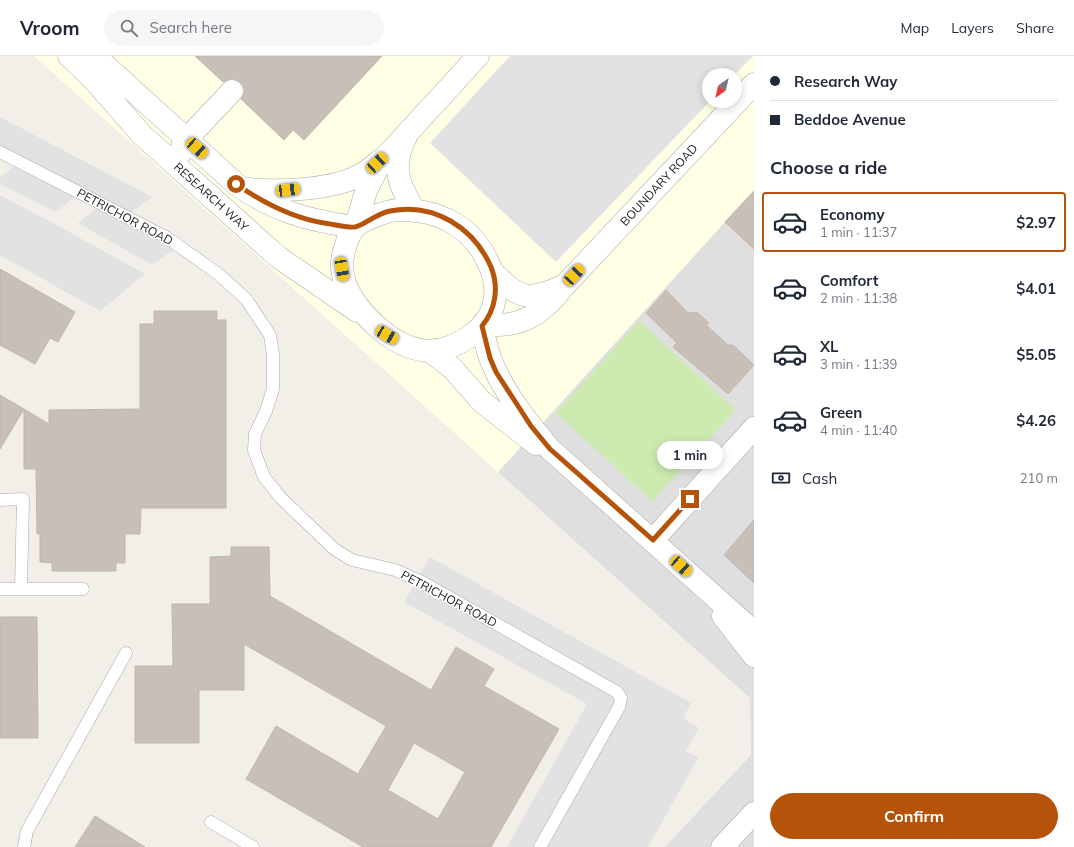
<!DOCTYPE html>
<html lang="en">
<head>
<meta charset="utf-8">
<style>
  body { margin:0; font-family:Mulish,sans-serif; background:#f6f6f7; color:#1f2937; height:100vh; display:flex; flex-direction:column; font-size:15px; white-space:nowrap }
  * { box-sizing:border-box; margin:0 }
  p { font-size:13px; color:#747a83 }
  .icon { flex:none; width:22px; height:22px; fill:none; stroke:currentColor; stroke-width:2; stroke-linecap:round; stroke-linejoin:round }
  .map { position:relative; flex:1; overflow:hidden }
  .drawer { display:flex; flex-direction:column; background:#fff; width:320px }
  .drawer>* { flex:none }
  .banner { display:grid; align-content:center; height:88px; padding:0 16px; background:#fff }
  .needle { width:26px; rotate:214deg }
  .controls { position:absolute; left:702px; top:12px; display:grid; gap:8px }
  .controls a { display:grid; place-items:center; width:40px; height:40px; border-radius:50%; background:#fff; box-shadow:0 2px 10px #0003; font-size:20px }
  .end { position:absolute; width:18px; height:18px; margin:-9px; border:5px solid #b45309; background:#fff; box-shadow:0 0 0 2px #fff }
  .from { border-radius:50% }
  .bubble { position:absolute; height:28px; border-radius:14px; background:#fff; box-shadow:0 2px 10px #0003; font-size:13px; font-weight:700; line-height:28px; text-align:center }
  .car { position:absolute; width:12px; height:24px; margin:-12px -6px; border-radius:5px; box-shadow:0 0 3px 1px #0007; background:linear-gradient(#f5c518 24%,#345 0 40%,#f5c518 0 76%,#345 0 86%,#f5c518 0) }
  .banner b { display:flex; align-items:center; gap:14px; height:38px; font-size:15px }
  .banner b+b { border-top:1px solid #e0e1e3 }
  .banner i { width:10px; height:10px; background:#1f2937 }
  ul { padding:0; list-style:none }
  li { display:flex; align-items:center; gap:12px; height:60px; margin:0 8px 6px; padding:0 8px; border:2px solid transparent; border-radius:4px }
  li div { flex:1 }
  li b { display:block; font-size:15px }
  li em { font-style:normal; font-weight:700 }
  li.current { border-color:#b45309 }
  li>.icon { width:36px; height:36px; stroke-width:1.5 }
  h2 { padding:0 16px; font-size:18px; line-height:48px }
  .pay { display:flex; align-items:center; gap:10px; height:44px; padding:0 16px; font-size:15px }
  .pay p { margin-inline-start:auto }
  .primary-button { display:flex; gap:8px; margin-top:auto; padding:8px 16px }
  .primary-button a { flex:1; height:46px; border-radius:24px; background:#b45309; color:#fff; font-size:16px; font-weight:700; line-height:46px; text-align:center }
  header { display:flex; align-items:center; gap:24px; box-sizing:border-box; height:56px; padding:0 20px; background:#fff; border-bottom:1px solid #e0e1e3 }
  header strong { font-size:19px }
  nav { display:flex; gap:22px; margin-inline-start:auto; font-size:14px }
  .search { width:280px; height:36px; background:#f6f6f7; display:flex; align-items:center; gap:10px; box-sizing:border-box; padding:0 14px; border-radius:22px; color:#747a83; font-size:15px }
  main { display:flex; flex:1; min-height:0 }
  .map>svg:first-child { display:block }
  .residential { fill:#e0dfdf }
  .education { fill:#ffffe5; fill-rule:evenodd }
  .grass { fill:#cdebb0 }
  .parking { fill:#e2e2e2 }
  .building { fill:#c7bfb8; stroke:#c4b6ab; fill-rule:evenodd }
  .lines { fill:none; stroke-linecap:round; stroke-linejoin:round }
  .service-casing { stroke:#a9a9a9; stroke-width:13 }
  .minor-casing { stroke:#a9a9a9; stroke-width:23 }
  .tertiary-casing { stroke:#a9a9a9; stroke-width:23 }
  .service { stroke:#fff; stroke-width:12 }
  .minor { stroke:#fff; stroke-width:22 }
  .tertiary { stroke:#fff; stroke-width:22 }
  .route { stroke:#b45309; stroke-width:5 }
  .labels { text-anchor:middle; stroke-width:3; stroke-linejoin:round; paint-order:stroke }
  .street-label { font-size:12px; fill:#222; stroke:#fff }
</style>
</head>
<body>
<header>
<strong>Vroom</strong>
<div class="search"><svg class="icon" aria-label="search" viewBox="0 0 24 24"><circle cx="10" cy="10" r="6"/><path d="M15 15l6 6"/></svg>Search here</div>
<nav><a>Map</a><a>Layers</a><a>Share</a></nav>
</header>
<main>
<div class="map">
<svg width="754" height="791" viewBox="0 0 754 791">
  <rect width="100%" height="100%" fill="#f2efe9"/>
  <!-- residential -->
  <path class="residential" d="M754,134v657h-89l86,-92 -1,-57 -252,-226z"/>
  <!-- education -->
  <path class="education" d="M34,0h720v134l-256,282zM709,19h26v26h-26z"/>
  <!-- grass -->
  <path class="grass" d="M639,265l97,89 -84,91 -96,-88z"/>
  <!-- parking -->
  <path class="parking" d="M510,0h243l-19,19h-25l1,26 -154,161 -126,-119z
    M0,61l152,80 -27,19 54,30 -27,19 -74,-42 24,-18 -22,-12 -24,19 -56,-28v-6l19,-16 -19,-10z
    M0,139l49,26 96,53 -45,37 -100,-56z
    M430,501l261,146 -8,15 16,10 -13,23 12,7 -50,89h-141l80,-143 -183,-102z"/>
  <!-- building -->
  <path class="building" d="M195,0h187l-78,84 -11,-10 -9,10 -43,-41 3,-5v-6l-4,-6 -5,-3h-6l-6,3z
    M754,135v58l-29,-27z
    M0,213l75,43 -17,30 -8,-4 -15,26 -35,-19z
    M666,234l22,23 9,-1 12,11 -3,2 22,20h5l21,20 -26,29 -55,-47 4,-4 -31,-30z
    M154,255h63v9h9v188h-85l-1,26h-15v29h-9v8h-64v-8l-12,-1v-28h-3l-1,-65h-12v-60l25,15v-14l91,-1v-85h14z
    M0,339l24,14 -24,40z
    M754,464v63l-30,-28z
    M231,491h38l1,49 161,94 25,-43 38,22 -10,17 75,43 -68,118h-128l-117,-68 30,-53 82,48 28,-48 -142,-82v46h-45v53h-64v-77h38l-1,-62h38v-47l21,-1zM414,687l51,29 -27,47 -50,-29z
    M0,561h37l1,121h-38z
    M95,760l50,31h-70z"/>
  <g class="lines">
    <!-- service casing -->
    <g class="service-casing">
      <path id="service" d="M0,96l166,85 51,36 29,26 24,36 3,20v34l-7,22 -11,23 -1,16 10,27 16,20 54,52 18,11 43,10 27,12 195,110 4,6 -2,9 -79,140
        M0,444l23,-1 -2,90
        M0,533h83
        M211,766l42,25
        M24,791l3,-16 99,-178"/>
    </g>
    <!-- minor casing -->
    <g class="minor-casing">
      <path id="minor" d="M69,0l25,24 48,55 136,122 79,54
        M95,0l141,128c37,27 74,37 119,43
        M406,81c-15,29 -8,48 9,74
        M181,96l2,-9 49,-52
        M247,133c30,3 79,1 107,-11 10,-4 18,-10 25,-17
        M398,154c39,-1 72,15 89,50 8,15 11,30 6,47 -4,13 -13,22 -24,30 -32,21 -59,17 -88,-7 -19,-16 -37,-36 -39,-62 -1,-11 6,-35 14,-42 10,-8 30,-15 42,-16z
        M356,170l10,-35 14,-28 98,-107
        M493,216c25,27 36,30 70,14
        M483,268c37,5 59,-9 81,-38l190,-202
        M482,270c3,13 5,27 11,39 13,31 36,59 57,84l204,183
        M430,295l22,17 30,34 54,42
        M653,484l101,-112
        M723,560l31,40"/>
    </g>
    <!-- tertiary casing -->
    <g class="tertiary-casing">
      <path id="tertiary" d="M722,791l32,-34"/>
    </g>
    <!-- service -->
    <use href="#service" class="service"/>
    <!-- minor -->
    <use href="#minor" class="minor"/>
    <!-- tertiary -->
    <use href="#tertiary" class="tertiary"/>
  </g>
  <g class="lines">
    <!-- route -->
    <path class="route" d="M236,128c26,18 57,34 88,39 9,1 22,5 31,4 10,-2 22,-14 35,-16 44,-9 84,17 101,56 8,20 5,42 -9,59l8,32 6,14 35,54 19,23 103,91 37,-41"/>
  </g>
  <g class="labels">
    <!-- street labels -->
    <g class="street-label">
      <text transform="translate(659 129) rotate(-47)" y="4">BOUNDARY ROAD</text>
      <text transform="translate(211 141) rotate(42)" y="4">RESEARCH WAY</text>
      <text transform="translate(125 161) rotate(28)" y="4">PETRICHOR ROAD</text>
      <text transform="translate(449 543) rotate(28)" y="4">PETRICHOR ROAD</text>
    </g>
  </g>
</svg>
<div class="controls">
<a><svg class="needle" viewBox="-14 -14 28 28"><path d="M0-13l5 13h-10z" fill="#e53935"/><path d="M0 13l5-13h-10z" fill="#747a83"/></svg></a>
</div>
<i class="end from" style="left:236px;top:128px"></i>
<i class="end" style="left:690px;top:443px"></i>
<div class="bubble" style="left:657px;top:385px;width:66px">1 min</div>
<i class="car" style="left:197px;top:92px;rotate:132deg"></i>
<i class="car" style="left:377px;top:107px;rotate:47deg"></i>
<i class="car" style="left:288px;top:134px;rotate:83deg"></i>
<i class="car" style="left:342px;top:213px;rotate:170deg"></i>
<i class="car" style="left:574px;top:219px;rotate:43deg"></i>
<i class="car" style="left:387px;top:279px;rotate:120deg"></i>
<i class="car" style="left:681px;top:510px;rotate:132deg"></i>
</div>
<section class="drawer">
<div class="banner">
<b><i class="from"></i>Research Way</b>
<b><i></i>Beddoe Avenue</b>
</div>
<h2>Choose a ride</h2>
<ul>
<li class="current"><svg class="icon" aria-label="car" viewBox="0 0 24 24"><path d="M5 17H2v-5l4-1 3-4h7l3 4 3 1v5h-3M9 17h6M6 11h13"/><circle cx="7" cy="17" r="2"/><circle cx="17" cy="17" r="2"/></svg><div><b>Economy</b><p>1 min · 11:37</p></div><em>$2.97</em></li>
<li><svg class="icon" aria-label="car" viewBox="0 0 24 24"><path d="M5 17H2v-5l4-1 3-4h7l3 4 3 1v5h-3M9 17h6M6 11h13"/><circle cx="7" cy="17" r="2"/><circle cx="17" cy="17" r="2"/></svg><div><b>Comfort</b><p>2 min · 11:38</p></div><em>$4.01</em></li>
<li><svg class="icon" aria-label="car" viewBox="0 0 24 24"><path d="M5 17H2v-5l4-1 3-4h7l3 4 3 1v5h-3M9 17h6M6 11h13"/><circle cx="7" cy="17" r="2"/><circle cx="17" cy="17" r="2"/></svg><div><b>XL</b><p>3 min · 11:39</p></div><em>$5.05</em></li>
<li><svg class="icon" aria-label="car" viewBox="0 0 24 24"><path d="M5 17H2v-5l4-1 3-4h7l3 4 3 1v5h-3M9 17h6M6 11h13"/><circle cx="7" cy="17" r="2"/><circle cx="17" cy="17" r="2"/></svg><div><b>Green</b><p>4 min · 11:40</p></div><em>$4.26</em></li>
</ul>
<div class="pay"><svg class="icon" aria-label="cash" viewBox="0 0 24 24"><path d="M3 7h18v10H3z"/><circle cx="12" cy="12" r="2"/></svg>Cash<p>210 m</p></div>
<div class="primary-button"><a>Confirm</a></div>
</section>
</main>
</body>
</html>
